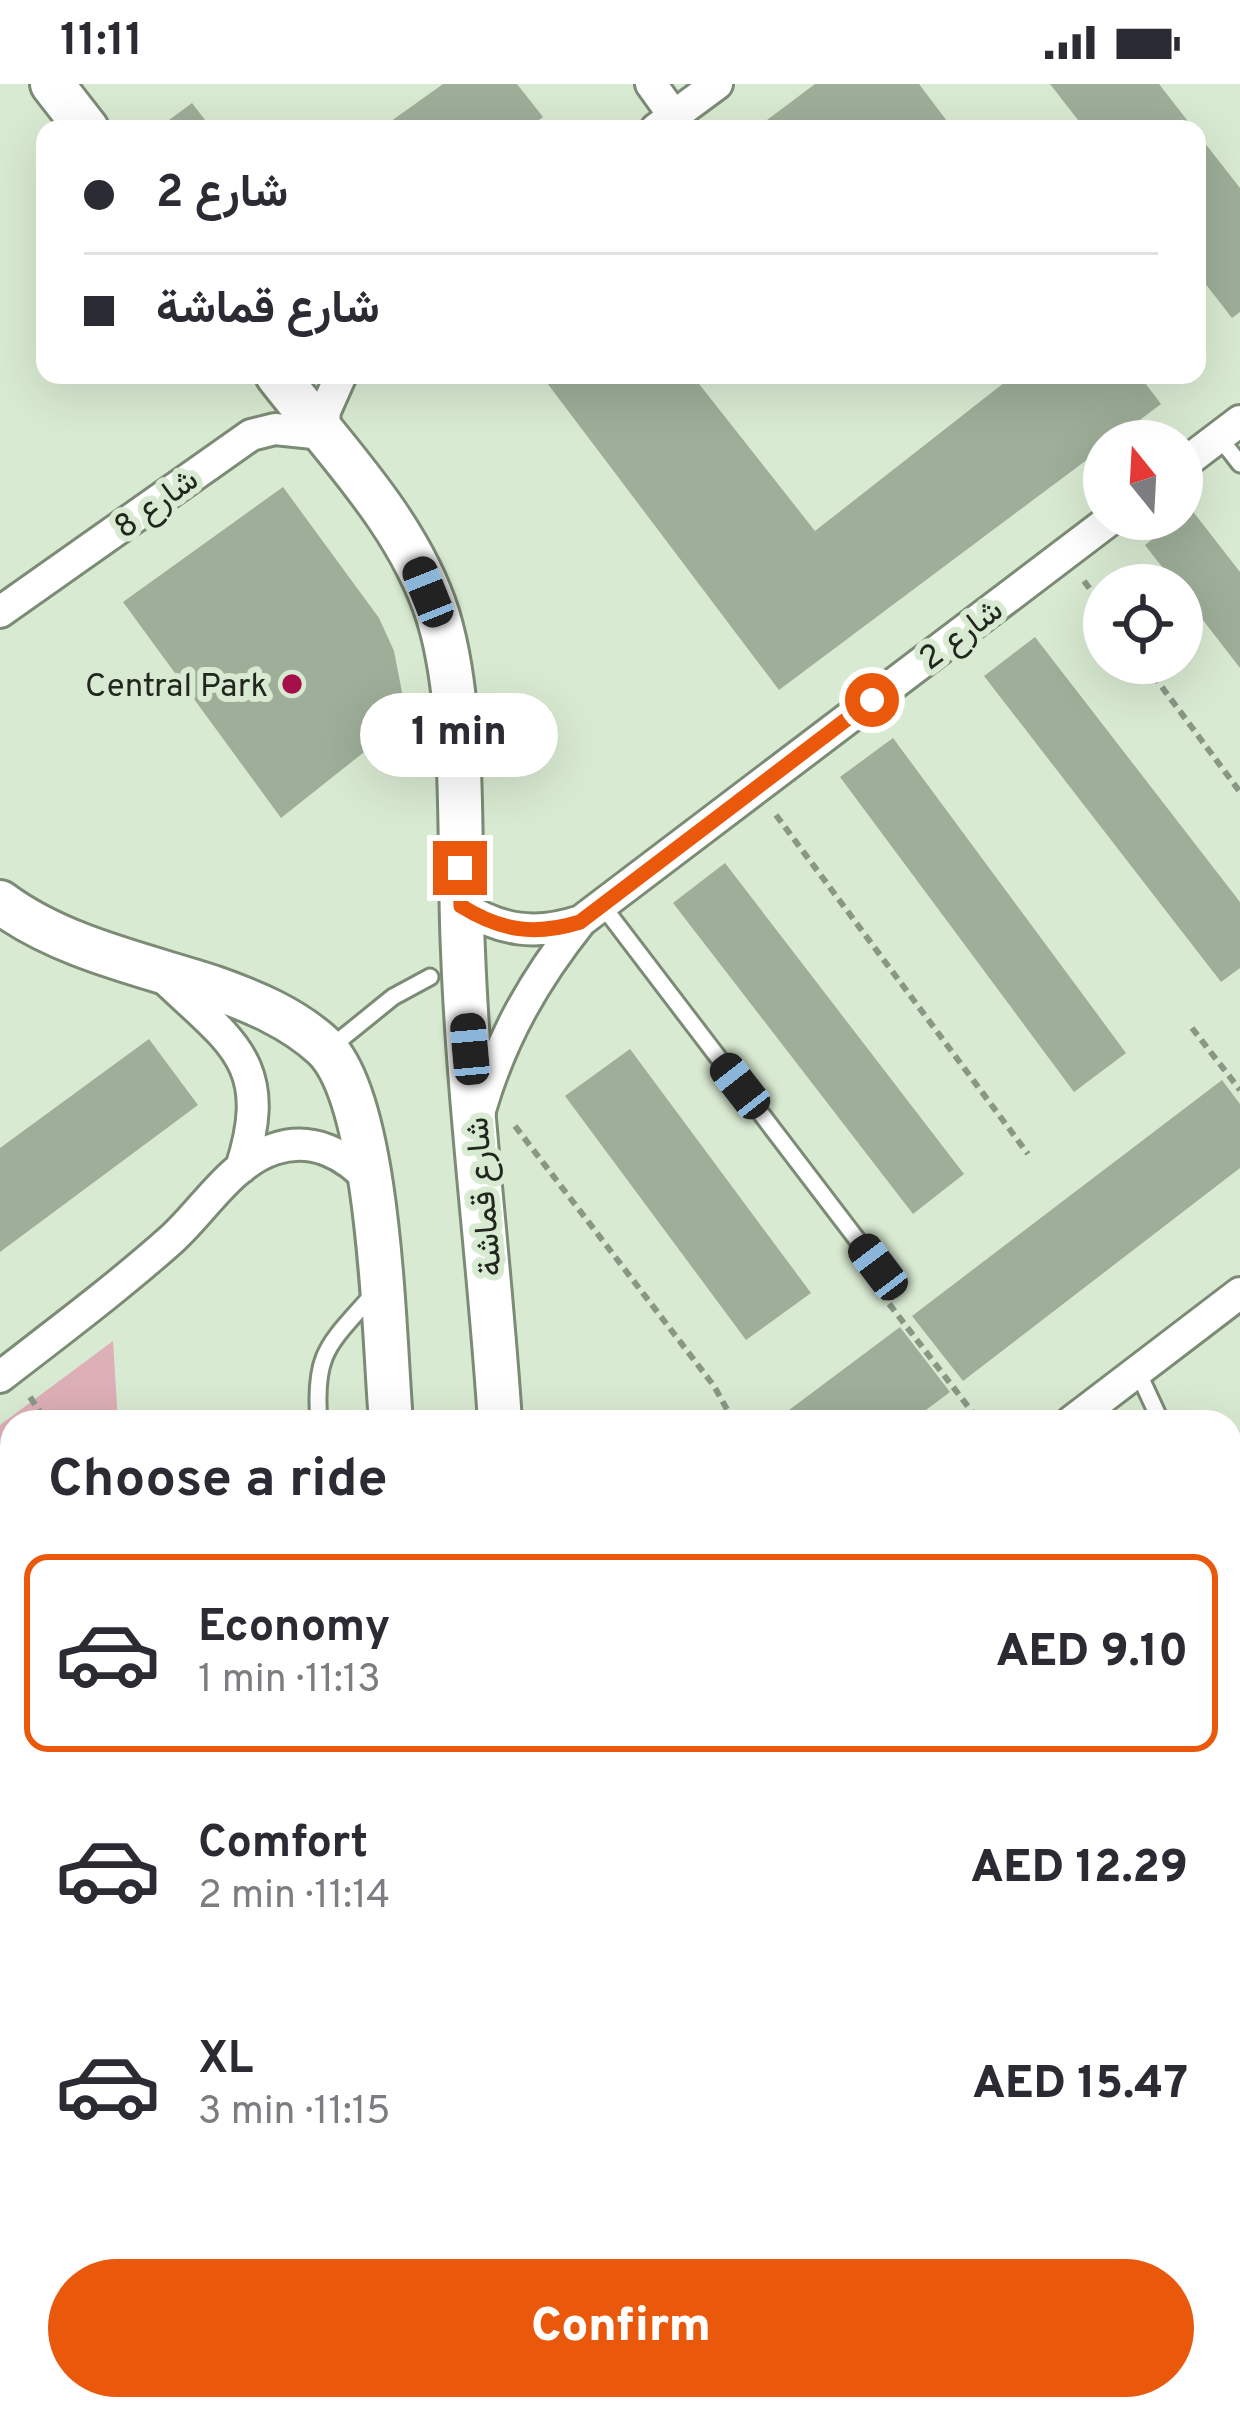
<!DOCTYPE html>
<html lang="en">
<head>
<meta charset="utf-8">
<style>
  body { margin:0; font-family:Overpass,Vazirmatn,sans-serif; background:#f7f7f7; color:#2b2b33; height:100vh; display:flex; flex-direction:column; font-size:45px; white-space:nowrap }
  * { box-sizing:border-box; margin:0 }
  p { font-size:39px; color:#7c7c81 }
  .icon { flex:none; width:66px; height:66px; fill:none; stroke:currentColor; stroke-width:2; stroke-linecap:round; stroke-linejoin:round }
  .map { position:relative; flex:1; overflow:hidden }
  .drawer { position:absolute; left:0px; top:1326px; width:1242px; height:1011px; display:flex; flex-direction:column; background:#fff; border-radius:36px 36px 0 0; box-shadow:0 12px 48px #0002 }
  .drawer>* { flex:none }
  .top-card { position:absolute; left:36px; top:36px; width:1170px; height:264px; border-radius:24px; box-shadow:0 12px 48px #0002; display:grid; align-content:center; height:264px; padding:0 48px; background:#fff }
  .needle { width:78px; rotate:342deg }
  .controls { position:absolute; left:1083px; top:336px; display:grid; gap:24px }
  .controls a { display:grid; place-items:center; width:120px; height:120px; border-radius:50%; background:#fff; box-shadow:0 12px 48px #0002; font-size:60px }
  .end { position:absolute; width:54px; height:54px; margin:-27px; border:15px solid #ea580c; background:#fff; box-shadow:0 0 0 6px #fff }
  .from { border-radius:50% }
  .bubble { position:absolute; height:84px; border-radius:42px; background:#fff; box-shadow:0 12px 48px #0002; font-size:39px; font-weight:800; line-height:84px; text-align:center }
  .car { position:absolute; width:36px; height:72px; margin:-36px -18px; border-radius:15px; box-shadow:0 0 9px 3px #0007; background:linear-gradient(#222 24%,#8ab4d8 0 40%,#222 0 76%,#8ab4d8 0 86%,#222 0) }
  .top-card b { display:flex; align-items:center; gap:42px; height:114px; font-size:45px }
  .top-card b+b { border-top:3px solid #e1e1e2 }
  .top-card i { width:30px; height:30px; background:#2b2b33 }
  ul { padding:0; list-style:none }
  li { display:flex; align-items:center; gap:36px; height:198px; margin:0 24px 18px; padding:0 24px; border:6px solid transparent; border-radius:24px }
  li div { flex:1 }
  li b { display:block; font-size:45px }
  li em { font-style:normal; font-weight:800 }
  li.active { border-color:#ea580c }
  li>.icon { width:108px; height:108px; stroke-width:1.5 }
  h2 { padding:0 48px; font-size:54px; line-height:144px }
  .action { display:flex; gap:24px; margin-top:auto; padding:24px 48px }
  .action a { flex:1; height:138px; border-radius:72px; background:#ea580c; color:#fff; font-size:48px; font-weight:800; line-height:138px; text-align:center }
  .status { display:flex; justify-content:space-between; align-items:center; height:84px; padding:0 60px; background:#fff; direction:ltr }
  .status svg { height:33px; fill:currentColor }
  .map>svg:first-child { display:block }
  .green { fill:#ddafb7 }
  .building { fill:#9eae98 }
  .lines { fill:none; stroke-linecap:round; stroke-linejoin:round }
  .lane-casing { stroke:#7c8b75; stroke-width:21 }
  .street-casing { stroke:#7c8b75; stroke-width:36 }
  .secondary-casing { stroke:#7c8b75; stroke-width:48 }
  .path { stroke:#8a9785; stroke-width:6; stroke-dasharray:9 6; stroke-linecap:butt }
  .lane { stroke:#fff; stroke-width:15 }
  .street { stroke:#fff; stroke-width:30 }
  .secondary { stroke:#fff; stroke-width:42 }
  .route { stroke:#ea580c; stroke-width:15 }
  .poi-dot { fill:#a5104a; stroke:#d9ead2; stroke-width:4.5 }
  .labels { text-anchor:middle; stroke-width:12; stroke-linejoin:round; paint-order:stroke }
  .street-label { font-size:33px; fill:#21271e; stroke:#d9ead2 }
  .poi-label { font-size:33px; fill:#21271e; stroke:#d9ead2; text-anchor:end }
</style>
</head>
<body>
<div class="status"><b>11:11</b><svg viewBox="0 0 49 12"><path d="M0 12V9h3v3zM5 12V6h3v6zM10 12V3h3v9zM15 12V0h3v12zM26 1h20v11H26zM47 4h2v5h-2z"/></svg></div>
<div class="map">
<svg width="1240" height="2335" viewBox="0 0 1240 2335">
  <rect width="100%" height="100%" fill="#d9ead2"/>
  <!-- green -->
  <path class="green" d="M113,1257l5,81h-106v742l-12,-1v-738z
    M1240,1753v406l-10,-1v-403z"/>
  <!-- building -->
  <path class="building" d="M443,0h74l26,33 -16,12h-147z
    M815,0h104l34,45h-198z
    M1050,0h109l35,45h-109z
    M192,19l20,26h-55z
    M1197,49l43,55v124l-8,6 -35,-45z
    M541,291h151l123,156 199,-156h125l22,29 -49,37h-8v6l-325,243z
    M283,403l96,131 15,33 13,67 -126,100 -158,-216z
    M1191,425l49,63v96l-58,-75v-8h-6l-31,-40z
    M1035,553l205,265v66l-19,14 -237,-306z
    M893,654l233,315 -52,39 -234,-315z
    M725,779l239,311 -51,40 -240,-311z
    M149,955l49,66 -198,147v-104z
    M630,965l181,244 -65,47 -181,-244z
    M1222,996l18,24v64l-277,213 -51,-65z
    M900,1243l50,65 -40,30h-137z
    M1240,1623v78l-4,1 -6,-22v-55z
    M0,2191h8l-4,66h-4z
    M1230,2294l10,1v40h-419l-75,-7v-3h484z"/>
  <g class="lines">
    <!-- lane casing -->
    <g class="lane-casing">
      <path id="lane" d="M1219,353l21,27
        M602,821l276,362
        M330,964l63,-51 37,-20
        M1137,1286l24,52
        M319,1338c-6,-71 11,-78 55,-129
        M1230,1485l10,16"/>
    </g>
    <!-- street casing -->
    <g class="street-casing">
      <path id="street" d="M651,0l23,32
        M656,45l61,-45
        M1182,381l58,-44
        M0,528l251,-177 24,-6 48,5 2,-23 16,-36
        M461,822c40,25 75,30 120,15
        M163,893c68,65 112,86 78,191
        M480,1026c21,-72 54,-130 101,-189l530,-402
        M0,1293c58,-45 117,-89 172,-138 32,-29 59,-76 102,-90 38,-13 72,5 97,33
        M1071,1338l169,-129
        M0,2110h12
        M1230,2214l10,1"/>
    </g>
    <!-- secondary casing -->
    <g class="secondary-casing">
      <path id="secondary" d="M52,0l35,45
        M277,291c58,75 132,149 161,241 29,95 20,233 25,335 6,157 27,314 37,471
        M0,818c60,45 141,62 212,85 40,14 81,31 112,60 57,55 60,293 67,375
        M449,2335v-10
        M554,2335v-10"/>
    </g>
    <!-- path -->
    <path class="path" d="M1084,497l20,27
      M1144,579l96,129
      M776,731l252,339
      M1192,944l48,62
      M515,1042l199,260 20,36
      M880,1208l100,130
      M30,1313l17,25
      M1230,1792l10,-2
      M0,1840l12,-7
      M1230,1992l10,1
      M0,2017l12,1
      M1230,2115l10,1"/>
    <!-- lane -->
    <use href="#lane" class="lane"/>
    <!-- street -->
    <use href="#street" class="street"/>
    <!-- secondary -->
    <use href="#secondary" class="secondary"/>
  </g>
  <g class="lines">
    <!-- route -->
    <path class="route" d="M460,784l1,38c40,25 74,30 119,16l292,-222"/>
  </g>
  <!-- markers -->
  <circle class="poi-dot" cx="292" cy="600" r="12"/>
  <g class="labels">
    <!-- street labels -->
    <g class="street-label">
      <text transform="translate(155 418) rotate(-36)" y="12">شارع 8</text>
      <text transform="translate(960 549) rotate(-37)" y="12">شارع 2</text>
      <text transform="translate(482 1113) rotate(-95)" y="12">شارع قماشة</text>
    </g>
    <!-- poi labels -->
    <g class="poi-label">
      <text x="268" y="612">Central Park</text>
    </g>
  </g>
</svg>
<div class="controls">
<a><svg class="needle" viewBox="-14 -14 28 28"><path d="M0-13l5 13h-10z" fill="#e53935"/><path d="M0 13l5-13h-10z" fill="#7c7c81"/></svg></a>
<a><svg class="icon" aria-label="locate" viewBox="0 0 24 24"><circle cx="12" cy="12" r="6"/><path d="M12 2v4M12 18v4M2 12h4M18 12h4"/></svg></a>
</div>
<i class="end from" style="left:872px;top:616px"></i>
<i class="end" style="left:460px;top:784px"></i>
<div class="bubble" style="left:360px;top:609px;width:198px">1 min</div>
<i class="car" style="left:428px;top:508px;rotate:338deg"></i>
<i class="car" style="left:470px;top:965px;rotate:355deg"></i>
<i class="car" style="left:740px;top:1002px;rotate:322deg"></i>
<i class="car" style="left:878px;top:1183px;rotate:323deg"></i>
<div class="top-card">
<b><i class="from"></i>شارع 2</b>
<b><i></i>شارع قماشة</b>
</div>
<section class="drawer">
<h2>Choose a ride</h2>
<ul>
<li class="active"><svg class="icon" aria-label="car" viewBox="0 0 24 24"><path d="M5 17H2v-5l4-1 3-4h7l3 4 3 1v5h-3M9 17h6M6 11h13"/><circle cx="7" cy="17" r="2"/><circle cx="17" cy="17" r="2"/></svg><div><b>Economy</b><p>1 min · 11:13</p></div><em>AED 9.10</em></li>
<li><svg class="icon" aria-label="car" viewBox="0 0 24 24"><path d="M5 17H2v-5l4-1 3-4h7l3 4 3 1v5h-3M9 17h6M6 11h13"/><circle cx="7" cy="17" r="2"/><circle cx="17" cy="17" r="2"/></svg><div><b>Comfort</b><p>2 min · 11:14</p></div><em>AED 12.29</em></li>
<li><svg class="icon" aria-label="car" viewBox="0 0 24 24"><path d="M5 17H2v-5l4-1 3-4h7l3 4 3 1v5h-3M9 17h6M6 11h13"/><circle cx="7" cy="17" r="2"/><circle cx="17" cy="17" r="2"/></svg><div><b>XL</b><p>3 min · 11:15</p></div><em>AED 15.47</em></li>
</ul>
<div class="action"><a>Confirm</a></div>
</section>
</div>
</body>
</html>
